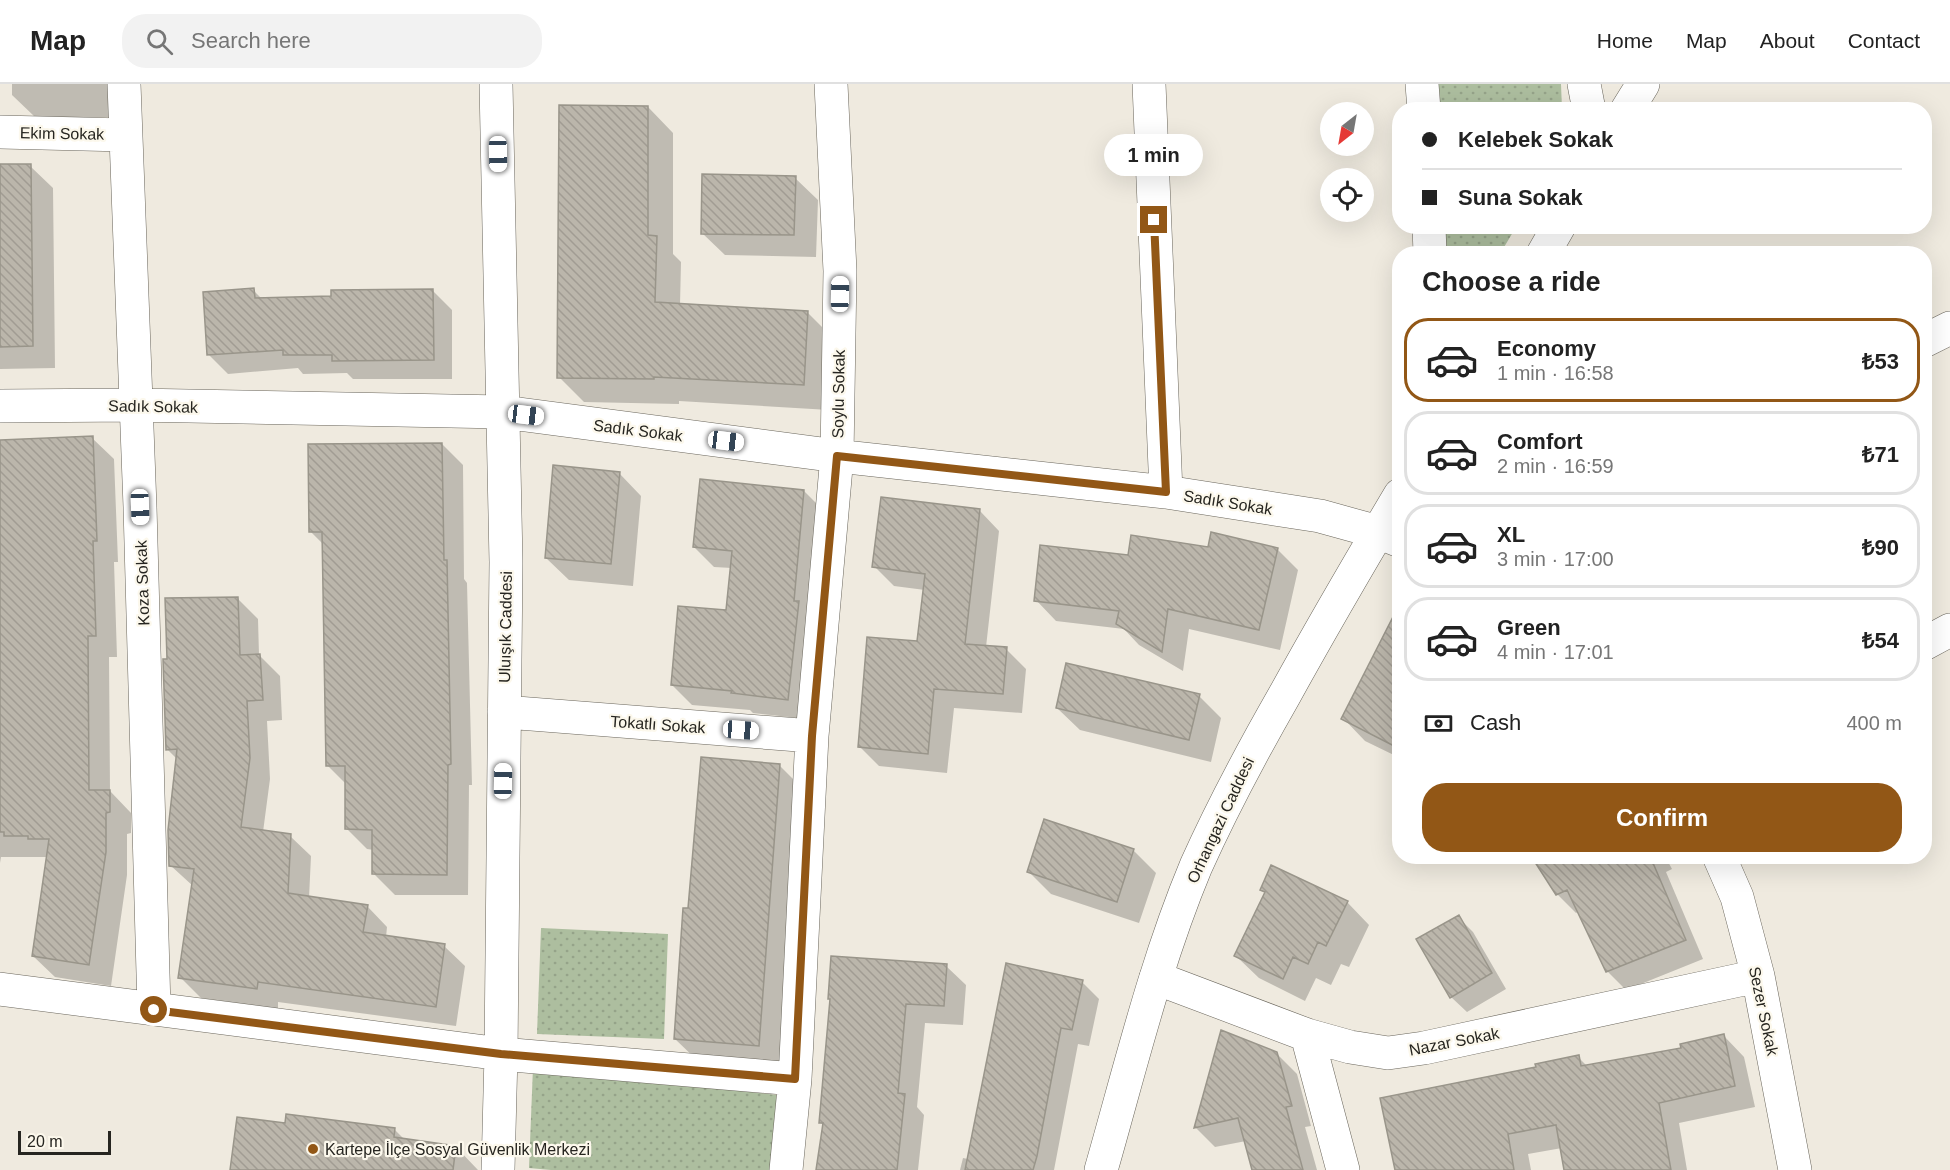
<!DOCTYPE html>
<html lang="en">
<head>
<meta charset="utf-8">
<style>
  body { margin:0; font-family:Helvetica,sans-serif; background:#f2f2f2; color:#222; height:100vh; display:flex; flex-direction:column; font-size:22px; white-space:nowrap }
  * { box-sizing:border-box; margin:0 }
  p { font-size:20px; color:#767676 }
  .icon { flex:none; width:33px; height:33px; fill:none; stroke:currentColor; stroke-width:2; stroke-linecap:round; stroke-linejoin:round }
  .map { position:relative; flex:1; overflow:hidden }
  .panel { position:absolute; left:1392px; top:162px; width:540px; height:618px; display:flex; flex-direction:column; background:#fff; border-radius:24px; box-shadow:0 6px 24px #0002 }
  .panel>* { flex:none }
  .top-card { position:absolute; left:1392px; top:18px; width:540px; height:132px; border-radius:24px; box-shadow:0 6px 24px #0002; display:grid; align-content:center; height:132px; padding:0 30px; background:#fff }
  .needle { width:39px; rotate:211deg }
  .controls { position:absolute; left:1320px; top:18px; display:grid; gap:12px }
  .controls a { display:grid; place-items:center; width:54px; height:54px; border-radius:50%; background:#fff; box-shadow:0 6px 24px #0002; font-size:30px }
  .scale { position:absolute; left:18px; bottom:15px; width:93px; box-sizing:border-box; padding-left:6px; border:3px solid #262520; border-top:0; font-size:16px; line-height:21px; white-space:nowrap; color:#262520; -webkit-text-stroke:4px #fcf8ec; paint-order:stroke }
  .end { position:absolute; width:27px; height:27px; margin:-14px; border:8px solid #925716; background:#fff; box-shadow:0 0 0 3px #fff }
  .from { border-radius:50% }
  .bubble { position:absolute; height:42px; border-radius:21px; background:#fff; box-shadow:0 6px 24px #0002; font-size:20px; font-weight:700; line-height:42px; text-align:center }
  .car { position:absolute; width:18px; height:36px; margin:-18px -9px; border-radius:8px; box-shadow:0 0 4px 2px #0007; background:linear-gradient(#fff 24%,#345 0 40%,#fff 0 76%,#345 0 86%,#fff 0) }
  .top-card b { display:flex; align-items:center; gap:21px; height:57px; font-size:22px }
  .top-card b+b { border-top:2px solid #e0e0e0 }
  .top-card i { width:15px; height:15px; background:#222 }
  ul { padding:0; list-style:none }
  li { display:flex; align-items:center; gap:18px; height:84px; margin:0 12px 9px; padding:0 18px; border:3px solid #e0e0e0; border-radius:24px }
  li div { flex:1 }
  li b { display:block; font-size:22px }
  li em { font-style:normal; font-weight:700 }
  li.on { border-color:#925716 }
  li>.icon { width:54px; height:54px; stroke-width:1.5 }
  h2 { padding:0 30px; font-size:27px; line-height:72px }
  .pay { display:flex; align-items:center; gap:15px; height:66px; padding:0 30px; font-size:22px }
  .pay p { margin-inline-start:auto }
  .action { display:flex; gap:12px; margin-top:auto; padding:12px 30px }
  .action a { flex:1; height:69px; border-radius:24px; background:#925716; color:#fff; font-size:24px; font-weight:700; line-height:69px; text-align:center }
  header { display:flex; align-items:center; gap:36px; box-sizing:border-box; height:84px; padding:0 30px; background:#fff; border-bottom:2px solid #e0e0e0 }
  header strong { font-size:28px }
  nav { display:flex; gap:33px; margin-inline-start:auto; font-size:21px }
  .search { width:420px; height:54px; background:#f2f2f2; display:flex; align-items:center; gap:15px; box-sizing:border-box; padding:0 21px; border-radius:24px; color:#767676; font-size:22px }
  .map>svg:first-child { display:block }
  .grass { fill:url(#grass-dots) }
  .shadow { fill:#0003 }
  .building { fill:url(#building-back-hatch); stroke:#99958a; stroke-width:1.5 }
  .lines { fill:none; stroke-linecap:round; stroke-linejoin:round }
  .street-casing { stroke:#6a665c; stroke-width:34 }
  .secondary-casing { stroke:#6a665c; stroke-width:34 }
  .street { stroke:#fff; stroke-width:33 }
  .secondary { stroke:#fff; stroke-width:33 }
  .route { stroke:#925716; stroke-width:8 }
  .poi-dot { fill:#925716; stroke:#fcf8ec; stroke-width:2 }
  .labels { text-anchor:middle; stroke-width:4.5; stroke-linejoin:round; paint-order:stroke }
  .street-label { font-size:16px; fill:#262520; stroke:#fcf8ec }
  .poi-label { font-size:16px; fill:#262520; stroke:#fcf8ec; text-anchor:start }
</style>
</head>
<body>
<header>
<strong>Map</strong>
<div class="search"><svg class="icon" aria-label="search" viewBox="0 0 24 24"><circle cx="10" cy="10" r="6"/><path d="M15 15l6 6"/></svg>Search here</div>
<nav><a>Home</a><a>Map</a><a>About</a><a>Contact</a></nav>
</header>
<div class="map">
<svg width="1950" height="1086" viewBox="0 0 1950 1086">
  <defs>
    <pattern id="grass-dots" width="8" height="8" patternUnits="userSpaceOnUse" patternTransform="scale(1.5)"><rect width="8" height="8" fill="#adbe9f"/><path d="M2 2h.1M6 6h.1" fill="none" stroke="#95a389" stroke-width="1.8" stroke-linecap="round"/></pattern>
    <pattern id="building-back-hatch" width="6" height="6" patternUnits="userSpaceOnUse" patternTransform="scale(1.5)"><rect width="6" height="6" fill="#bbb6ab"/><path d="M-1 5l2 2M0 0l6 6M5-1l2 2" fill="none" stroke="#a19c93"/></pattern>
  </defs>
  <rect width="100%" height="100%" fill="#efeadf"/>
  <!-- grass -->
  <path class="grass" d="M1438,0h123l1,25h-123z
    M1442,143h74l-16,27 -57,-1z
    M541,844l127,6 -4,105 -127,-5z
    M533,983l244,28 -7,75h-219l-22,-2z"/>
  <!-- shadow -->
  <path class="shadow" d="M12,0h101l1,33h-79l-23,-22z
    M648,23l25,26v121l8,8 -1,43 127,7 26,26 -4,72 -150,-9v3l-95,-2 -25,-25z
    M0,82h30l23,22 2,180 -55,1z
    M795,94l23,22 -2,57 -91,-2 -23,-22z
    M253,206l9,9 71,-1 100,-7 19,19v69h-99l-6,-6 -44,1 -5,-6 -70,6 -19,-19z
    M92,354l22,21 4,103h-4l3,95h-8l1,134 21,22v20l-4,1v41l-16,111 -56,-9 -22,-21 15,-99h-47l-1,6v-422z
    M442,360l21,21 1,114 3,4 5,202h-3l-1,110h-73l-21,-21v-24l-7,-1 -21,-21v-44l-18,-18 -5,-222 -13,-13z
    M619,389l22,23 -8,90 -64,-6 -23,-22z
    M804,407l20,20 -17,208 -54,-6 -3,-3 -58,-5 -20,-20 55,-73 5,-44 -18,-1 -20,-20z
    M980,427l19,20 -13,116 20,2 20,20 -4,44 -68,-5 -7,65 -68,-7 -20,-20 60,-104 6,-52 -31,-4 -20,-20z
    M1209,464l68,1 21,21 -18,80 -91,-21 -6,42 -44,-26 -15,-16 -68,-8 -20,-21 93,-43z
    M237,514l21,21 1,36 21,21 2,44 -15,1 3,58 -7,53 27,4 21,20 -2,42 58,8 20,21 -1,10 58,9 21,20 -9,60 -178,-24v7l-77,-11 -21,-21 13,-91 -23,-21 8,-105 -11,-11 1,-89z
    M1399,523l1,151 -35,-17 -22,-23z
    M1199,612l22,22 -10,44 -131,-32 -23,-22z
    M779,681l23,23 -21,279 -83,-6 -23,-22 15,-129z
    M1133,766l23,23 -17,50 -88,-29 -22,-22z
    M1548,772h117l7,13 -6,3 37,87 -77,31 -19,-19 -28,-60 -3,2 -19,-19z
    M1261,805l86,13 22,23 -20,42 -8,-3 -10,21 -15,-7 -11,23 -46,-23 -23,-22 30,-63z
    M1458,833l15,15 33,57 -39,23 -16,-15z
    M946,882l20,19 -3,40 -38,-2 -8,84 7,8 -6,55h-100l6,-44 -4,-4 11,-122z
    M1082,898l17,17 -10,47 -11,-2 -24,126h-94l3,-12 5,1z
    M1724,952l20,21 11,50 -76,16 8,47h-121l-4,-22 -34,6 3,16h-135l141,-101 41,-12 9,9 96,-17z
    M1277,970l20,20 14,52 -6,1 12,43h-63l-8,-29 -31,6 -19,-19z
    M286,1041l109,5 10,10 51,7 22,23h-247z"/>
  <!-- building -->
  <path class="building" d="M559,21l89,1v129l9,1 -2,66 153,9 -4,74 -150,-8v2l-97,-1z
    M0,80h31l2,182 -33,1z
    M702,90l94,2 -2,59 -93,-1z
    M254,204l1,10 76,-2v-6l102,-1 1,71 -102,1v-6h-49v-5l-76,5 -4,-63z
    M93,352l4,105h-4l3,95h-8l1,154h21v22l-4,1v39l-17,113 -57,-9 17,-117h-21v-3h-24v-4h-4v-392z
    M442,359l2,117h3l4,204 -3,1 -1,110 -75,-1v-44l-27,-1v-63h-19l-4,-234h-13l-1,-88z
    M553,381l67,7 -9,92 -66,-6z
    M700,395l104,11 -10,111h5l-11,99 -57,-7 1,-2 -61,-6 7,-79 48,4 6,-59 -39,-4z
    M881,413l99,12 -15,135 42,3 -4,47 -69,-5 -6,65 -70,-7 9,-110 50,4 8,-67 -53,-7z
    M1211,448l67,16 -19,82 -91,-21 -6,43 -46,-28 3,-13 -85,-10 6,-56 88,10 3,-20 77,12z
    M238,513l2,58 20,-1 3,46 -16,1 3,57 -9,69 50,7 -3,59 80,12 -5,27 82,12 -9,63 -178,-25 -1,7 -79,-11 16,-109 -25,-3 -1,-36 9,-81 -11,1 -3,-91h4l-2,-61z
    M1400,519v146l-59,-30z
    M1066,579l134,31 -11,46 -133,-32z
    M701,673l79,7 -21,282 -85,-7 9,-131h5z
    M1044,735l90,30 -17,53 -90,-30z
    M1531,772h119l36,84 -80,32 -39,-82 -11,5z
    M1271,781l77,36 -22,45 -8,-4 -10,22 -15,-7 -10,22 -49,-23 31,-64 -5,-2z
    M1459,831l33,58 -42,25 -34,-59z
    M831,872l116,8 -3,42 -38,-2 -8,89 7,1 -8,76h-81l7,-47h-4l11,-124h-2z
    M1006,879l77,17 -11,50 -11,-2 -24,128 -4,14h-68z
    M1221,946l56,22 15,54 -6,1 17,63h-51l-14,-52 -44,10z
    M1724,950l11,52 -76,17 12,67h-107l-8,-45 -48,9 6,36h-119l-15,-72 156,-31 -1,-3 44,-9 2,11 100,-18 -1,-4z
    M286,1030l109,14 -1,9 62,9 -3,24h-223l7,-53 48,6z"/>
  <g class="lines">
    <!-- street casing -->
    <g class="street-casing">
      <path id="street" d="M124,0l16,423 14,502
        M496,0l10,478 -5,492 -3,116
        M1149,0l17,408
        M1422,0l2,26
        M0,48l125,3
        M1429,142l1,28
        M1924,257l26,-13
        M0,322l135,-1 368,7 334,44 329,36 154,24 58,16 22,9
        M1924,560l26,-14
        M504,628l308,24
        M1719,772l18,41 21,79 37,194
        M1156,894l151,57 43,12 38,6 36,-5 334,-72
        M0,905l501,65 294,25
        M1307,951l36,135
        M786,1086l9,-91 17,-343 25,-280 3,-185 -9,-187"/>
    </g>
    <!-- secondary casing -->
    <g class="secondary-casing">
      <path id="secondary" d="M1584,0l5,26
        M1627,26l16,-26
        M1543,170l16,-28
        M1101,1086c29,-101 54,-206 95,-304 26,-58 56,-114 88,-170 37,-67 76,-134 116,-201"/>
    </g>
    <!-- street -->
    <use href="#street" class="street"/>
    <!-- secondary -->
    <use href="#secondary" class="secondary"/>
  </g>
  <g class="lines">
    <!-- route -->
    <path class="route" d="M154,926l347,44 294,25 17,-343 25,-280 329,36 -12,-272"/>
  </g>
  <!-- markers -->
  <circle class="poi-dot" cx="313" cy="1065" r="6"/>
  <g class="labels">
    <!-- street labels -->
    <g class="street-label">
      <text transform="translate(62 49) rotate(1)" y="6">Ekim Sokak</text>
      <text transform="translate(838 310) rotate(-89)" y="6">Soylu Sokak</text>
      <text transform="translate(153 322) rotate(1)" y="6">Sadık Sokak</text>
      <text transform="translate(638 346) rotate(7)" y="6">Sadık Sokak</text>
      <text transform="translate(1228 418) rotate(9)" y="6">Sadık Sokak</text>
      <text transform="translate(142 499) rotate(-92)" y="6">Koza Sokak</text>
      <text transform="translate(505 543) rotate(-89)" y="6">Uluışık Caddesi</text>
      <text transform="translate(658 640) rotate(4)" y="6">Tokatlı Sokak</text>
      <text transform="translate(1220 736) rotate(-65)" y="6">Orhangazi Caddesi</text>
      <text transform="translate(1764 927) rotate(78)" y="6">Sezer Sokak</text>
      <text transform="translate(1454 957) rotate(-11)" y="6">Nazar Sokak</text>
    </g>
    <!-- poi labels -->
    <g class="poi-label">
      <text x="325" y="1071">Kartepe İlçe Sosyal Güvenlik Merkezi</text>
    </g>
  </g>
</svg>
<div class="controls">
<a><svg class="needle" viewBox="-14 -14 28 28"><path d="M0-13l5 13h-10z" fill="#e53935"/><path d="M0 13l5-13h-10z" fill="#767676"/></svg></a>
<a><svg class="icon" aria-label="locate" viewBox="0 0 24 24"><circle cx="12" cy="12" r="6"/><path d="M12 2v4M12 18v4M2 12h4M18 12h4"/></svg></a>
</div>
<div class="scale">20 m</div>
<i class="end from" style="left:154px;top:926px"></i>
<i class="end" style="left:1154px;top:136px"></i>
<div class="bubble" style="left:1104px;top:50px;width:99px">1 min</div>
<i class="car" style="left:498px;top:70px;rotate:179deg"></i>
<i class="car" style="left:840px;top:210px;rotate:1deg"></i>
<i class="car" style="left:526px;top:331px;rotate:97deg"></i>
<i class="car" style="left:726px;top:357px;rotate:97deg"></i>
<i class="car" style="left:140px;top:423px;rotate:178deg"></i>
<i class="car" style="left:741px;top:646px;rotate:94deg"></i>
<i class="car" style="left:503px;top:697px;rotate:1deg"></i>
<div class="top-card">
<b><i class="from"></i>Kelebek Sokak</b>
<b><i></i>Suna Sokak</b>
</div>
<section class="panel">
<h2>Choose a ride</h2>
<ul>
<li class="on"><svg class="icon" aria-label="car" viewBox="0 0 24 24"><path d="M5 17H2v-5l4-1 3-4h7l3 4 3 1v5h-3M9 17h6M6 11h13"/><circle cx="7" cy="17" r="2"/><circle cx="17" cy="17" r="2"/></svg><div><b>Economy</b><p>1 min · 16:58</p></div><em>₺53</em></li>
<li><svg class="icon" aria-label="car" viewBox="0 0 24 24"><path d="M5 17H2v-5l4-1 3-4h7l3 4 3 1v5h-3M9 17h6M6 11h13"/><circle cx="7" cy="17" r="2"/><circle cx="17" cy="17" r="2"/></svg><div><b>Comfort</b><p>2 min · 16:59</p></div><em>₺71</em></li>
<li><svg class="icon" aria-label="car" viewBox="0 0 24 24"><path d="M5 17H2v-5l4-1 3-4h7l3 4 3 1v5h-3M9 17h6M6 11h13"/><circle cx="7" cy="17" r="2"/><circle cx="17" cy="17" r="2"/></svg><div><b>XL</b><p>3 min · 17:00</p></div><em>₺90</em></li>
<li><svg class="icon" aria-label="car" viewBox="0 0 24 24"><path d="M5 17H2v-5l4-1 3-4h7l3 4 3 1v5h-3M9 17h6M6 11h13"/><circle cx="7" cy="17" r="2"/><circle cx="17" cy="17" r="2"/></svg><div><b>Green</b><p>4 min · 17:01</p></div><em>₺54</em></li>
</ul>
<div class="pay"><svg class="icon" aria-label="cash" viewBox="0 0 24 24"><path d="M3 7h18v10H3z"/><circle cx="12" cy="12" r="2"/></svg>Cash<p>400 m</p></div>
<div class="action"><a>Confirm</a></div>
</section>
</div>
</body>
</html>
